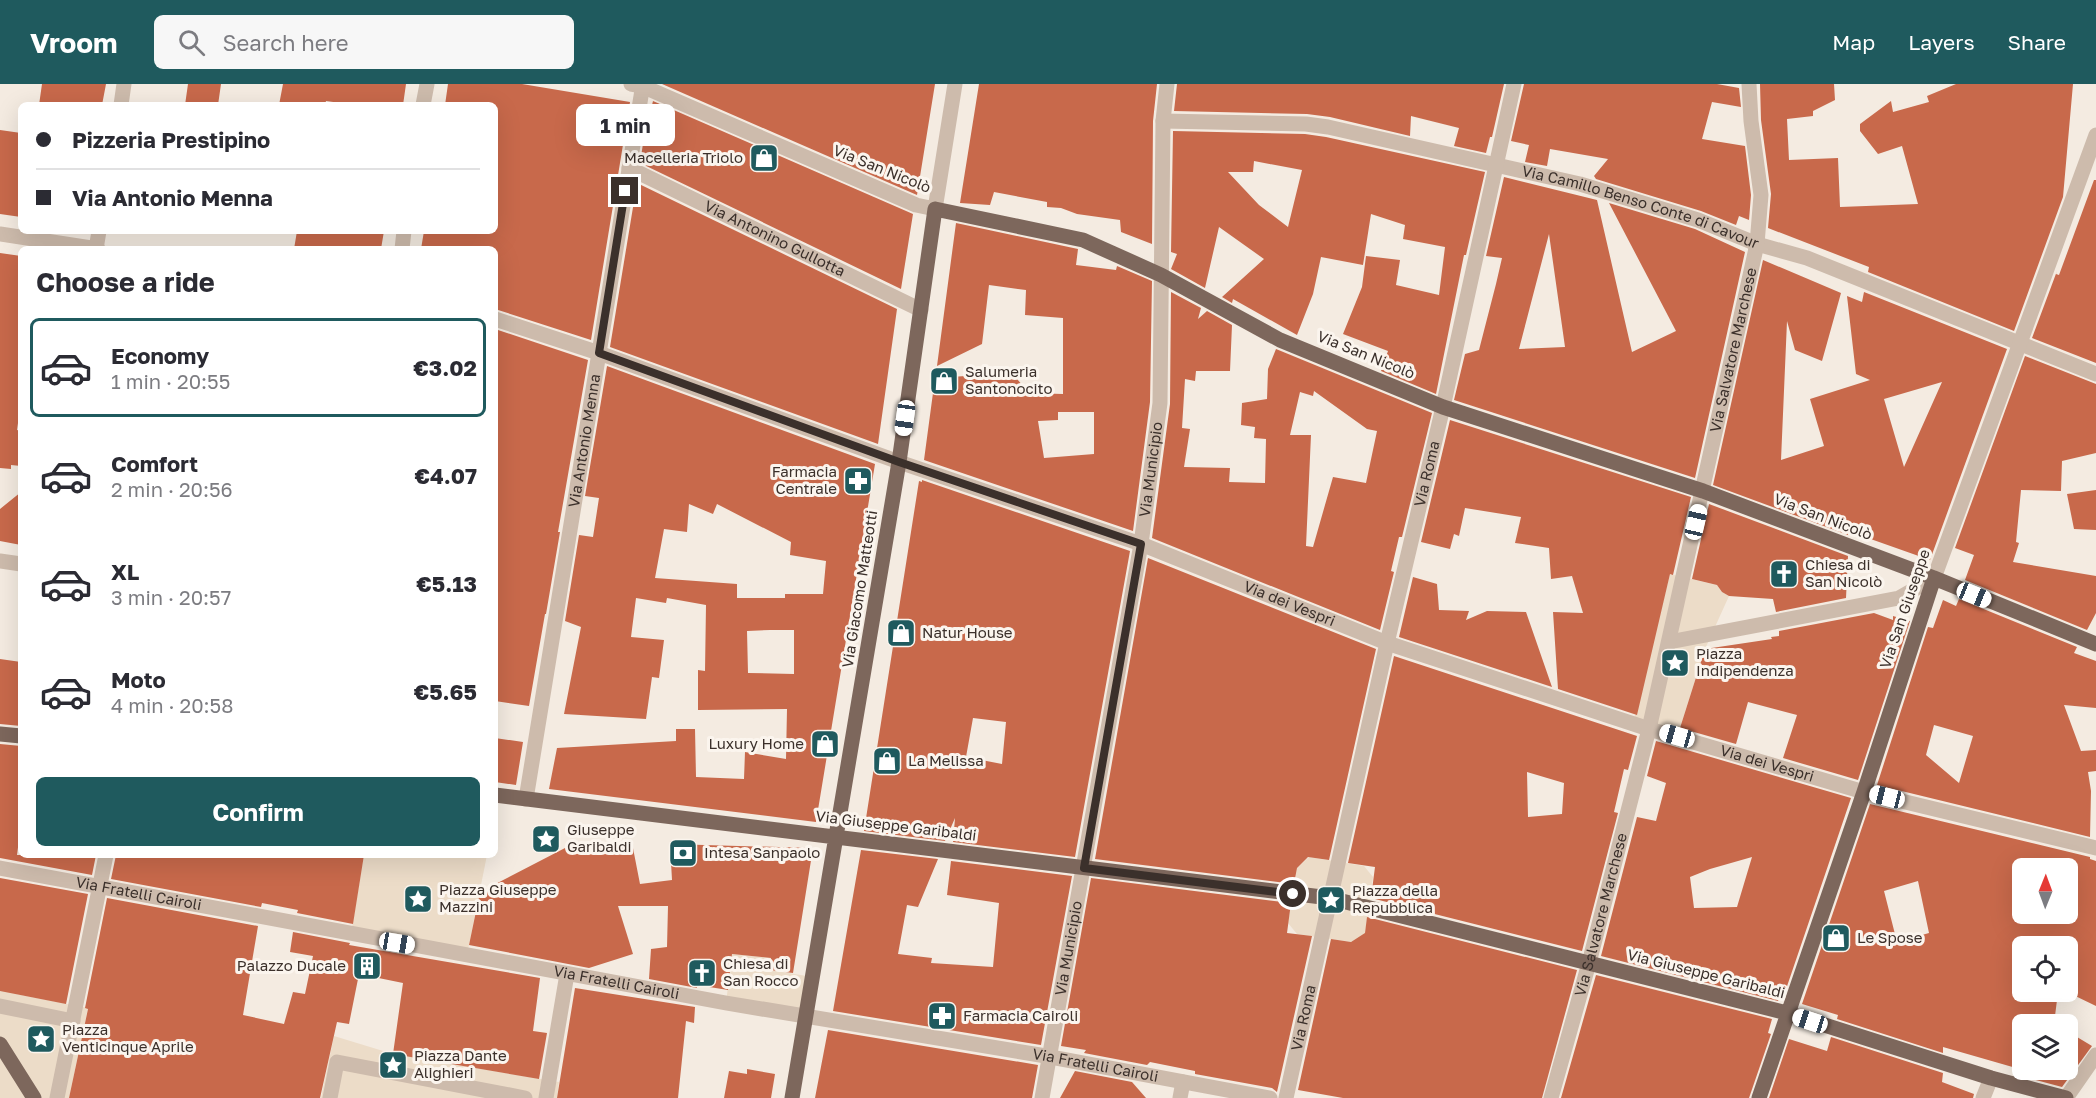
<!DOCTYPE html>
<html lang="en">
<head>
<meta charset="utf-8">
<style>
  body { margin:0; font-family:"Golos Text",sans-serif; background:#f7f7f7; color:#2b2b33; height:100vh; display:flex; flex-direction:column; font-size:22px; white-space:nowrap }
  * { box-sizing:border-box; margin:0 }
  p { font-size:20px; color:#7c7c81 }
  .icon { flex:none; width:33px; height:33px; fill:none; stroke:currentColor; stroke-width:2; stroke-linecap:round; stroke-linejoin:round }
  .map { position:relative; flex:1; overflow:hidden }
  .sheet { position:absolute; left:18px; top:162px; width:480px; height:612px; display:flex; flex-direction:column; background:#fff; border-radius:9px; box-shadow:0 6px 24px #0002 }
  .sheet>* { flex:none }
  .hud { position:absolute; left:18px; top:18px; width:480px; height:132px; border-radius:9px; box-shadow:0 6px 24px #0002; display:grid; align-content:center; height:132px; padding:0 18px; background:#fff }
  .needle { width:39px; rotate:1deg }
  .controls { position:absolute; left:2012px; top:774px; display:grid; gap:12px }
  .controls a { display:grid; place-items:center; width:66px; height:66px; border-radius:9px; background:#fff; box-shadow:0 6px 24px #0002; font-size:30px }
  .end { position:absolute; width:27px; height:27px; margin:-14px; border:8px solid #3b302b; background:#fff; box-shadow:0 0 0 3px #fff }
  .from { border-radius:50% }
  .bubble { position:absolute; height:42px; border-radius:9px; background:#fff; box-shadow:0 6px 24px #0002; font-size:20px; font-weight:700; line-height:42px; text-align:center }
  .car { position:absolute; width:18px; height:36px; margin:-18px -9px; border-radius:8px; box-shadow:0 0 4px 2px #0007; background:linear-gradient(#fff 24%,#345 0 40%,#fff 0 76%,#345 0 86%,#fff 0) }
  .hud b { display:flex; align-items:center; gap:21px; height:57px; font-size:22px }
  .hud b+b { border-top:2px solid #e1e1e2 }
  .hud i { width:15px; height:15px; background:#2b2b33 }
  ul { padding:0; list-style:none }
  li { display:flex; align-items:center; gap:18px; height:99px; margin:0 12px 9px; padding:0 6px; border:3px solid transparent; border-radius:9px }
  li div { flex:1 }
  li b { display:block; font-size:22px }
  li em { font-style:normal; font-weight:700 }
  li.selected { border-color:#1f5a5e }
  li>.icon { width:54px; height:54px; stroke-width:1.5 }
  h2 { padding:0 18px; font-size:27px; line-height:72px }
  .button { display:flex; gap:12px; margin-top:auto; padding:12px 18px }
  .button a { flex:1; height:69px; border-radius:9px; background:#1f5a5e; color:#fff; font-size:24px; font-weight:700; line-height:69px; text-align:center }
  header { display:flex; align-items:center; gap:36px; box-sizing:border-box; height:84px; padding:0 30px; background:#1f5a5e; color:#fff }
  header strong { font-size:28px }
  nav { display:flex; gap:33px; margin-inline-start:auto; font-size:21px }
  .search { width:420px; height:54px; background:#f7f7f7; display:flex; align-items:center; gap:15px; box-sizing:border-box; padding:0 21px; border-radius:9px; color:#7c7c81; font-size:22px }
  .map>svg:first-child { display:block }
  .plaza { fill:#ecdcc8 }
  .building { fill:#c8694b; fill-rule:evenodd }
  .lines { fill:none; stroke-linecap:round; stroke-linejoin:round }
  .minor { stroke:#cdbbac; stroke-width:15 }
  .major { stroke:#7d675c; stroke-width:15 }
  .route { stroke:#3b302b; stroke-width:8 }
  .labels { text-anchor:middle; stroke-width:6; stroke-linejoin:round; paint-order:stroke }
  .poi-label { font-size:15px; fill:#3b302b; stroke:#fbf5ee; text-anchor:start }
  .street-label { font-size:15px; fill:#3b302b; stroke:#fbf5ee }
</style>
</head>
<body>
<header>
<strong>Vroom</strong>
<div class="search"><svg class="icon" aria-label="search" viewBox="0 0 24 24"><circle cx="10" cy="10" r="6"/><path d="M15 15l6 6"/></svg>Search here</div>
<nav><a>Map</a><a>Layers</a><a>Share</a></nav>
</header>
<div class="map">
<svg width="2096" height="1014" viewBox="0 0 2096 1014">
  <rect width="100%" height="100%" fill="#f4ebe1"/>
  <!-- plaza -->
  <path class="plaza" d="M1670,490l47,11 5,7 7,4 -24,53 -28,88 -44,-14z
    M364,771h123l-20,100 -116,-21z
    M1309,773l55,9 9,11 -8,57 -14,8 -54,-8 -9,-11 9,-55z
    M732,870l39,4 -1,12 43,7 -7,40 -80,-14z
    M0,900l16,10 72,14 -19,90h-69z
    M334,952l59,18 166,28 -2,16h-236z"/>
  <!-- building -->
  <path class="building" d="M42,0h64l-4,21h-63z
    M188,0h33l-3,21h-33z
    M283,0h123l-3,21h-48l-29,-4 -1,4h-46z
    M448,0h74l108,18 -39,238 -96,-31v-60h-74l3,-18h71v-126h-50z
    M662,0h273l-18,111z
    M979,0h178l-4,37 -1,123 -31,-12 -1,-12 -43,-6 -16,-6 -14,-1v-5l-53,-10 -4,13 -30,-2z
    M1177,0h327l-12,53h-2l-4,16 -32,-7 5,-18 -48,-12 -1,20 -80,-19 -23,-3 -133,-3z
    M1524,0h193l22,4 2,19 -29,-5 -10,37 43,7 6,49 -2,25 -10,-4 -3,9 -35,-14 -105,-32 -2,-3 14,-17 -58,-10 -3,17 -22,-4 4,-17 -18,-4z
    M1760,0h74l1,16 -22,11v5l-26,3 2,41 49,-2 2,49 78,-3 -16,-58 -24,8 -18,-23v-7l31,-23 2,11 36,-10 -2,-6 29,-12h117l-10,113 -49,134 -146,-59 1,-5 -101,-39 3,-34 -10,-74z
    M653,17l260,113 -12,75 -261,-126 9,-58h3z
    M0,46l21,3v84l-21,-3z
    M1173,47l132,3 21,3 159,35 -19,83h-2l-28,139 -55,-23 7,-20 -45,-17 19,-47 4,-31 34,4 -4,25 43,10 6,-48 -42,-8 2,-14 -34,-11 -8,51 -42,-8 -8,37 -16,41 -64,-36 -1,4 -10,-6 42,-38 -45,-32 -14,61 -34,-19 6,-15 -6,-2zM1254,77l48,9 -14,57 -29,-22 -31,-33h25z
    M1504,93l93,23 35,152 44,-21 -67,-128 86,26 50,23 -50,226 -241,-78 11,-46 14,-4 17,-66 6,-26 -16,-2zM1549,150l16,113 -46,2z
    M2094,96h2v183l-64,-25 25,-67 -1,3 3,1z
    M637,99l260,126 -19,135 -268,-97z
    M956,139l122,26 -2,16 40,5 1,-4 35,15 -2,121 -17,129 -209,-71 11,-82 77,-5 17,20 34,1v-76l-38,-3 1,-25 -37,-5 -7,59 -45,22zM1058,328h36v42l-50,4 -6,-37 20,-1z
    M297,147h87l-3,18h-87z
    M0,169l21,3v146l-4,28 4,1v35l-10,-1v4l-11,-1z
    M1763,176l78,33 -19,68 -27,-11 -8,-29 -6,139 43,-14 -14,-47 60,-19 -14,-6 -9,-78 15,6 2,-10 143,57 -77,211 -82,-29v4l-135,-50zM1942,298l-38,85 -20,-68z
    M1171,208l30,16 -3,11 9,-8 25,14 -2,46h-34l-1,10 -10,-2 -3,49 8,1 -6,38 46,1 -1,14 36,1 1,-44 -12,-1 1,-11 -14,-2 1,-22 25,-4 1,-30 8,-20 156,64 -30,124h-3l-8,34 3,1 -14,58 -228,-92 18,-134zM1314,307l53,38 10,2 -11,52 -33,-6 -20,70 -7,-1 5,-111h-21l10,-43 13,4z
    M495,245l93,31 -30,172h2l-14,82h-1l-16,92 -34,-5z
    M2025,272l71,28v69l-34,8 -1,30 -40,-1 -5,52 3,1 -6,19 83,14v37l-9,17 -122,-50 9,-25 -19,-7z
    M607,282l268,98 -59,358 -267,-33 8,-41 119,-7v-12h19l1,48 48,2 1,-27 41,7 1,-50 -89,1v-40l7,1 1,-66 -39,-7 -1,5 -30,-5 -5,39 33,3 -5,38 -7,-1 -6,42 -82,-5 17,-87 -16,-6 14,-86 14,2 6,-39 -14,-2zM689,420l24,10 4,-10 74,38 -1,13 36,6 -3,33h-38v4h-48v-14l-82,-6 9,-49 23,3zM770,546h24v44l-46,-1 -1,-42z
    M1450,336l241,77 -18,78 -3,-1 -33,141 -79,-26 -5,-77 30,1 -11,-37 -21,3 -2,-31 -34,-5 6,-26 -56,-9 -6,28 -5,-2 -4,15 -29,-7z
    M922,396l208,71 -55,306 -122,-15 2,-24 -10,23 -81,-10 55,-350 3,1zM973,634l33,4 -4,42 -36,-7z
    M2096,406v40l-22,-1 -7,-35z
    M21,408v53l-21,-4v-32z
    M1709,420l139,52 -2,42 -70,14 -3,-13 -44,-3 -7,-4 -5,-7 -25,-6z
    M1148,474l228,91 -47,211 -21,-3 -11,11 -3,16 -199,-25z
    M1413,493l24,7 2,26 30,1 -3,9 21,-9 39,1 26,75 -153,-50z
    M1959,515l118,48 -3,6 22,8v47l-32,-3 17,46 15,-1v21l-8,1 3,19 -1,46 -213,-52 51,-158 5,1 10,-28 13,6zM1934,641l39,11 -14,47 -33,-28z
    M1874,529l19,7v-4l17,5 -52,159 -75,-22 14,-43 -49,-13 -12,42 -56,-16 25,-79 67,-10 -1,-2 8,-1v-5z
    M1394,572l243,80 -9,34 -4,-1 -10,43 4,1 -36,138 -211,-53 4,-31 -27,-4zM1527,688l37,11 -2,31 -34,3z
    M0,575l21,3v64l-21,-2z
    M495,654l28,4 -7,43 -21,-3z
    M1656,657l195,57 -68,200 -3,-1 -2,4 -177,-45 36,-139 19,4 10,-38 -19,-7zM1752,773l-15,50 -43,1 -4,-31 20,-8z
    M0,660l21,2v79l-4,30h79l-4,20 -92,-17z
    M1870,720l220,53v2l6,2v145l-29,-14v-46h-45v46h36l-4,32 -33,-2 -5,46 -73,-21v6l-106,-34 1,-4 -36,-11zM2022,784h53l-5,46h-48zM1918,797l11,52 -32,9 -13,-51z
    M632,759l8,41 32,-4 -2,-36 143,4 -20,125 -23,-3 1,-12 -39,-4 -4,36 -31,-5v3l-48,-9 2,-30 16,-2 1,-41h-50l15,48 -44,14 -120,-23 11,-53 85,-44z
    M861,766l77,9 -20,48 -11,-2 -9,49 34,4 -1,5 62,4 6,-64 -52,-8 4,-34 121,15 -31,169 -208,-34z
    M116,771h248l-11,69 -56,-11 1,-3 -36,-7 -1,4 -150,-28z
    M0,794l88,16 -22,110 -66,-13z
    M1091,794l200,25 -4,30 25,3 -35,156 -5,-4 -77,-14v-3l-45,-9 -3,3 -63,-12 2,-3 -25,-4z
    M107,814l151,28 -15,89 41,9 9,-32 12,2 8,-38 -23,-4 3,-20 57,11 -1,2 191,33 -7,53 14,2 -8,46 -146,-25 10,-71 -44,-9 -10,50 -12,-2 -17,76h-251l19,-89 -3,-1z
    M1367,833l210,53 -35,128h-199l-45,-8 33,-151 20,3 14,-9z
    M1596,891l176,44 -4,14 3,1 -22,64h-188z
    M575,904l120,19 -1,16 -8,-2 -8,77h-121z
    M828,946l210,35 -6,33h-217z
    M2067,947l25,15 -30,41 -48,-13 2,-4h51z
    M1831,953l112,36 -1,9 32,12 -1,4h-204l20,-59 38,12z
    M747,985l28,5 -4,24h-47l5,-27 18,3z
    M1075,987l57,11 14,16h-86z"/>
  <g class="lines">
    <!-- minor -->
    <g class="minor">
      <path d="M631,0l11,2 274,119 19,4 20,-125"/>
      <path d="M121,21l3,-21"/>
      <path d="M423,21l4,-21"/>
      <path id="s1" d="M1163,37l143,3 22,3 252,57 118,36 59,24 50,14 289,116"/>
      <path id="s2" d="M629,84l292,142"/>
      <path d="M0,150l98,15"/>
      <path d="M96,165l3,-18"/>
      <path d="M402,165l2,-18"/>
      <path id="s3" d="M495,235l104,34 300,109 242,82 246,99 262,86 215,63 232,56"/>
      <path d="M0,477l21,3"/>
      <path d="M1669,558l230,-44 35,-20 162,-443"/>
      <path id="s4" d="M526,715l117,-715"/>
      <path id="s5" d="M0,784l726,135 314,52 230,43"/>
      <path d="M0,922l73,15"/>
      <path d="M57,1014l49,-243"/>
      <path d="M330,1014l7,-36 188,36"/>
      <path d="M546,1014l21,-124"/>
      <path id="s6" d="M1042,1014l99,-554 19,-141 3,-282 4,-37"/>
      <path d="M1180,1014l3,-16"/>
      <path id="s7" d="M1286,1014l101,-455 56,-236 71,-323"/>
      <path id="s8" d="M1551,1014l38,-135 60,-234 108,-485 4,-49 -10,-74 -2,-37"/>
      <path d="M1983,1014l8,-20"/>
      <path d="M2066,1014l30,-43"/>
    </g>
    <!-- major -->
    <path class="major" d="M0,650l21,2
      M495,711l835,103 457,115 204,65 75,20
      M0,960l34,54
      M792,1014l107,-636 36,-253 148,31 78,35 119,65 163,67 260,84 231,87 162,66
      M1759,1014l105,-306 70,-214"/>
  </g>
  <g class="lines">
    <!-- route -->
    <path class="route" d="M625,107l-26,162 300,109 242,82 -57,324 209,26"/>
  </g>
  <!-- icons -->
  <defs>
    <g id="shop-square" transform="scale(1.5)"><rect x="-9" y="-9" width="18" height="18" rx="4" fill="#1f5a5e" stroke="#fbf5ee"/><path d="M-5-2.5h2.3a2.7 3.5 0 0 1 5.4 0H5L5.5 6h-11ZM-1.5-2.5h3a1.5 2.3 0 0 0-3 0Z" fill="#fff"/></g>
    <g id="pharmacy-square" transform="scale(1.5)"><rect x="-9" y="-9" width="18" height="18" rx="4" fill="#1f5a5e" stroke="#fbf5ee"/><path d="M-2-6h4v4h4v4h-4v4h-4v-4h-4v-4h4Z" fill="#fff"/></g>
    <g id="church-square" transform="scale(1.5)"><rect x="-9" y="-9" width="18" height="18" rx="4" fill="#1f5a5e" stroke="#fbf5ee"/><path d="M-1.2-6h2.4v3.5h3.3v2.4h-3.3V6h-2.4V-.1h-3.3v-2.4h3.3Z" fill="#fff"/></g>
    <g id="sight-square" transform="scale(1.5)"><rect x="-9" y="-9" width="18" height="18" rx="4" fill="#1f5a5e" stroke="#fbf5ee"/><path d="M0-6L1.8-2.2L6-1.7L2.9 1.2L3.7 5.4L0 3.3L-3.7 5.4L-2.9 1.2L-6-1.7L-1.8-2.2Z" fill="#fff"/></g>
    <g id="bank-square" transform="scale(1.5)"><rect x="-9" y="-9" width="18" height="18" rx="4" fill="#1f5a5e" stroke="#fbf5ee"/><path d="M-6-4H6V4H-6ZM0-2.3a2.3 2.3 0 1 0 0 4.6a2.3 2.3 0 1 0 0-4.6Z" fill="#fff"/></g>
    <g id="building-square" transform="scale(1.5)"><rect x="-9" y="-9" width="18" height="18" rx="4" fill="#1f5a5e" stroke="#fbf5ee"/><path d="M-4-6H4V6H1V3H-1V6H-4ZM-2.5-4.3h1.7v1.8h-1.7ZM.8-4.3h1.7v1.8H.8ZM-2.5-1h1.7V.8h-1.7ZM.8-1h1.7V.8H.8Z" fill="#fff"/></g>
  </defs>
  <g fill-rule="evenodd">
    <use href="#shop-square" x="764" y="74"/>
    <use href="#shop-square" x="944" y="297"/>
    <use href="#pharmacy-square" x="858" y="397"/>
    <use href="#church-square" x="1784" y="490"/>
    <use href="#shop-square" x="901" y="549"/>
    <use href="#sight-square" x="1675" y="579"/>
    <use href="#shop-square" x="825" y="660"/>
    <use href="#shop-square" x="887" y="677"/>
    <use href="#sight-square" x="546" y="755"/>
    <use href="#bank-square" x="683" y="769"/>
    <use href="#sight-square" x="418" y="815"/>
    <use href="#sight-square" x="1331" y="816"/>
    <use href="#shop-square" x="1836" y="854"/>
    <use href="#building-square" x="367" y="882"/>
    <use href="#church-square" x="702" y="889"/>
    <use href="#pharmacy-square" x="942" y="932"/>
    <use href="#sight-square" x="41" y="955"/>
    <use href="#sight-square" x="393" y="981"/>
  </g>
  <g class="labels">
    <!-- poi labels -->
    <g class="poi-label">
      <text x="743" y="79" text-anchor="end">Macelleria Triolo</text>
      <text x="965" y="293">Salumeria<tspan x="965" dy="17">Santonocito</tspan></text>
      <text x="837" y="393" text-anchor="end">Farmacia<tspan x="837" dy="17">Centrale</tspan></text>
      <text x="1805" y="486">Chiesa di<tspan x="1805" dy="17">San Nicolò</tspan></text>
      <text x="922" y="554">Natur House</text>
      <text x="1696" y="575">Piazza<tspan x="1696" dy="17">Indipendenza</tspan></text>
      <text x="804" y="665" text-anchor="end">Luxury Home</text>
      <text x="908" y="682">La Melissa</text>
      <text x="567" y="751">Giuseppe<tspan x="567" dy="17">Garibaldi</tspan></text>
      <text x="704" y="774">Intesa Sanpaolo</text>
      <text x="439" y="811">Piazza Giuseppe<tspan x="439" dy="17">Mazzini</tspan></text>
      <text x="1352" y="812">Piazza della<tspan x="1352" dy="17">Repubblica</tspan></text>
      <text x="1857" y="859">Le Spose</text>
      <text x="723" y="885">Chiesa di<tspan x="723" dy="17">San Rocco</tspan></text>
      <text x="346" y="887" text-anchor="end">Palazzo Ducale</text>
      <text x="963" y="937">Farmacia Cairoli</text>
      <text x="62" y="951">Piazza<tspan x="62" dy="17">Venticinque Aprile</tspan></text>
      <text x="414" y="977">Piazza Dante<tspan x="414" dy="17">Alighieri</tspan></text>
    </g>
    <!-- street labels -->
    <g class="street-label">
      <text transform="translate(882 85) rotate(22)" y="5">Via San Nicolò</text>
      <text dy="5" stroke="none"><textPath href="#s1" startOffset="488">Via Camillo Benso Conte di Cavour</textPath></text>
      <text dy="5" stroke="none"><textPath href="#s2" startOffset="162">Via Antonino Gullotta</textPath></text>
      <text dy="5" stroke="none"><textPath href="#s8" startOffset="770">Via Salvatore Marchese</textPath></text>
      <text transform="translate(1366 271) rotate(22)" y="5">Via San Nicolò</text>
      <text dy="5" stroke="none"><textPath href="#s4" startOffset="363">Via Antonio Menna</textPath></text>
      <text dy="5" stroke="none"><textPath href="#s6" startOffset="638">Via Municipio</textPath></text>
      <text dy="5" stroke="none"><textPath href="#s7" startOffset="640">Via Roma</textPath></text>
      <text transform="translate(1823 433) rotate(21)" y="5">Via San Nicolò</text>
      <text transform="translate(860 505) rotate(-81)" y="5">Via Giacomo Matteotti</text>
      <text dy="5" stroke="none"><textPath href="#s3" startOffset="844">Via dei Vespri</textPath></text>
      <text transform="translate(1905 525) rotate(-71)" y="5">Via San Giuseppe</text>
      <text dy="5" stroke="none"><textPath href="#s3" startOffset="1348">Via dei Vespri</textPath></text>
      <text transform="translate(896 742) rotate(7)" y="5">Via Giuseppe Garibaldi</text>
      <text dy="5" stroke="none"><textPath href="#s5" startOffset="141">Via Fratelli Cairoli</textPath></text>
      <text dy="5" stroke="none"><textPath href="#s8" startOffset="190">Via Salvatore Marchese</textPath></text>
      <text dy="5" stroke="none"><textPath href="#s6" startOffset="152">Via Municipio</textPath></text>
      <text transform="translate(1706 890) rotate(14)" y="5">Via Giuseppe Garibaldi</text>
      <text dy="5" stroke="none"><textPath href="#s5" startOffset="627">Via Fratelli Cairoli</textPath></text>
      <text dy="5" stroke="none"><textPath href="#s7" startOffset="82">Via Roma</textPath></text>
      <text dy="5" stroke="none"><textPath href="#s5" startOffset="1113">Via Fratelli Cairoli</textPath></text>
    </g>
  </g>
</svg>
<div class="controls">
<a><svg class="needle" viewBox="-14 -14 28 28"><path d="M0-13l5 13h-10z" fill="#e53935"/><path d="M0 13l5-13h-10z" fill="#7c7c81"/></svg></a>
<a><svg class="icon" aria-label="locate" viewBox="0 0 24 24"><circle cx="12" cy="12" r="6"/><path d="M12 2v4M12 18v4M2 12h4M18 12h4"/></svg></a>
<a><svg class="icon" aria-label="layers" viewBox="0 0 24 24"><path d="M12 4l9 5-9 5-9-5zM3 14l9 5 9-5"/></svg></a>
</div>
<i class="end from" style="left:1293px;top:810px"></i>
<i class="end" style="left:625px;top:107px"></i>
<div class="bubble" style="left:576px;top:20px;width:99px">1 min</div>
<i class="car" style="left:905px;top:334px;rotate:188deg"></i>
<i class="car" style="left:1696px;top:438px;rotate:13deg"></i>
<i class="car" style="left:1974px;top:511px;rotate:112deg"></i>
<i class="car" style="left:1677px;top:652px;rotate:286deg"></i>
<i class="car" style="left:1887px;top:713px;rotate:284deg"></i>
<i class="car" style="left:397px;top:859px;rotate:100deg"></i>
<i class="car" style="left:1810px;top:937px;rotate:288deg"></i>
<div class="hud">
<b><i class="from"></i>Pizzeria Prestipino</b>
<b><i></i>Via Antonio Menna</b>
</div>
<section class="sheet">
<h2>Choose a ride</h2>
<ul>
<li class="selected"><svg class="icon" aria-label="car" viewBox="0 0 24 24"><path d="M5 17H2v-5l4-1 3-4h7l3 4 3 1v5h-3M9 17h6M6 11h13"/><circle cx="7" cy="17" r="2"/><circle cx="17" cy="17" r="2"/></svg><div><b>Economy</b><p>1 min · 20:55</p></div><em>€3.02</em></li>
<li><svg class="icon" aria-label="car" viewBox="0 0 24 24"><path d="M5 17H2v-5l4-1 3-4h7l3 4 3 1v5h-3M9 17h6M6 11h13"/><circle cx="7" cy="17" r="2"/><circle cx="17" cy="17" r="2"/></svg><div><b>Comfort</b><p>2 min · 20:56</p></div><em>€4.07</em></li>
<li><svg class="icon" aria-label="car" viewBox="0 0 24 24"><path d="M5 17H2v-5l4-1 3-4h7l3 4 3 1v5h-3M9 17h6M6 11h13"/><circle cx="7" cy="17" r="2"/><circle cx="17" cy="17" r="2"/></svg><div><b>XL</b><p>3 min · 20:57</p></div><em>€5.13</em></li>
<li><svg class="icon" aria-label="car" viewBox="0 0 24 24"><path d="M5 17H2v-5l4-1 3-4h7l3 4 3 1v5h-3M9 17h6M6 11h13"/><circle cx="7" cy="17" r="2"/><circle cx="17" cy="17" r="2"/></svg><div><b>Moto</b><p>4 min · 20:58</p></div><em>€5.65</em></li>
</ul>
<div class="button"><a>Confirm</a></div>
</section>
</div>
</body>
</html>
